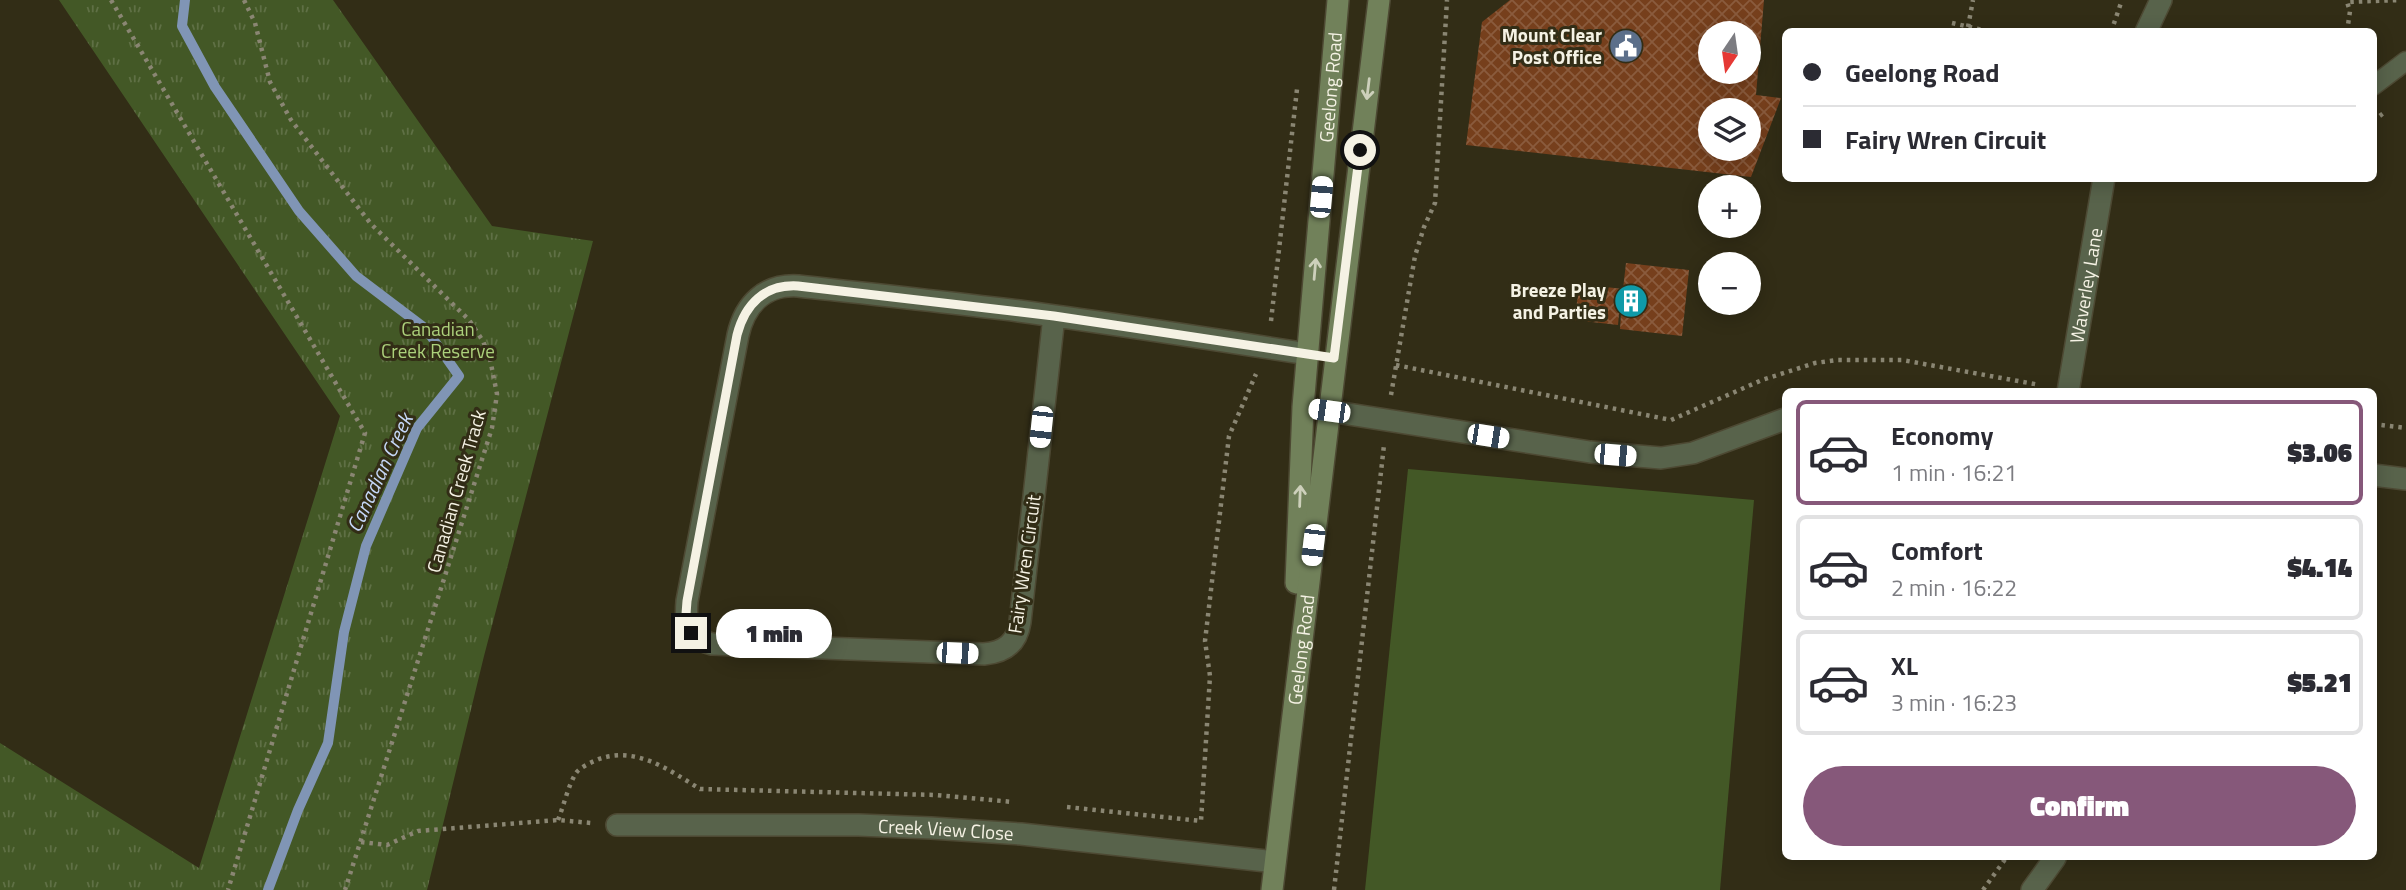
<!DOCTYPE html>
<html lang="en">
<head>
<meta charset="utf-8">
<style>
  body { margin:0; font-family:"Titillium Web",sans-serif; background:#f7f7f7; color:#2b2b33; height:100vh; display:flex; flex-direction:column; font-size:26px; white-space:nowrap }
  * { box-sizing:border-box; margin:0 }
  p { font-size:23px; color:#7c7c81 }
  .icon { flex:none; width:38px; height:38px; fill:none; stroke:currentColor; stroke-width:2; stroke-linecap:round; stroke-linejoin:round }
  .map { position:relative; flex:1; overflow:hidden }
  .sheet { position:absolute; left:1782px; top:388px; width:595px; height:472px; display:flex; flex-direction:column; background:#fff; border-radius:10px; box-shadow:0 4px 18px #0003 }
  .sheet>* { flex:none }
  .banner { position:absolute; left:1782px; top:28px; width:595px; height:154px; border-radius:10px; box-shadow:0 4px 18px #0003; display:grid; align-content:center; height:154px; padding:0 21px; background:#fff }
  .needle { width:46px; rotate:193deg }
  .fabs { position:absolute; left:1698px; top:21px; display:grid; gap:14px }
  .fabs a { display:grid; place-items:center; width:63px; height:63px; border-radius:50%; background:#fff; box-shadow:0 4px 18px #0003; font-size:35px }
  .end { position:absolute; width:32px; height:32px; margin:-16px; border:9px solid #f5f2e4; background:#111; box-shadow:0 0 0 4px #111 }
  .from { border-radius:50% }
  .bubble { position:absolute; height:49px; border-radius:24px; background:#fff; box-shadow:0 4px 18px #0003; font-size:23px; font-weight:800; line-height:49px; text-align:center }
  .car { position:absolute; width:21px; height:42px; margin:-21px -10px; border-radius:9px; box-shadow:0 0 5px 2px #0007; background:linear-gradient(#fff 24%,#345 0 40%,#fff 0 76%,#345 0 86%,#fff 0) }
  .banner b { display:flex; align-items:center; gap:24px; height:66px; font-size:26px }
  .banner b+b { border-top:2px solid #e1e1e2 }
  .banner i { width:18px; height:18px; background:#2b2b33 }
  ul { padding:12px 0 0; list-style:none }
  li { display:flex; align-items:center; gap:21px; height:105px; margin:0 14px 10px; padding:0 7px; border:4px solid #e1e1e2; border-radius:10px }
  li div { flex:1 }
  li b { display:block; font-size:26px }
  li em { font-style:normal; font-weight:800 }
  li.active { border-color:#86587a }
  li>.icon { width:63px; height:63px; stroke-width:1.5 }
  .button { display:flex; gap:14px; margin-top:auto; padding:14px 21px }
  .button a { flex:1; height:80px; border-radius:42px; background:#86587a; color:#fff; font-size:28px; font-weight:800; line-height:80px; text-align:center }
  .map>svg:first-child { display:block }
  .grass { fill:#435826 }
  .park { fill:url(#park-tufts) }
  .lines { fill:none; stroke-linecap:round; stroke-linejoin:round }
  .stream { stroke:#8095b5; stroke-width:10 }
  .building { fill:url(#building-cross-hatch); fill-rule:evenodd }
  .lane-casing { stroke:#4d4933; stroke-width:21 }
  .street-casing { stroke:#4d4933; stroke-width:24 }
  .secondary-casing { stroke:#4d4933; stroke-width:24 }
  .path { stroke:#8a8673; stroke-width:4.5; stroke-dasharray:3.5 5; stroke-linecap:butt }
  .lane { stroke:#58634b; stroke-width:18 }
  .street { stroke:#58634b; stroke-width:21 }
  .secondary { stroke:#71815a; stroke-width:21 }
  .oneway { stroke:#cdd0bb }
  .route { stroke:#f5f2e4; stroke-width:9 }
  .labels { text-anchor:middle; stroke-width:6; stroke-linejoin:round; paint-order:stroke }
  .poi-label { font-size:19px; font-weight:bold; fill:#f5f2e4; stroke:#322d16; text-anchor:end }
  .street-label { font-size:19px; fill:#f5f2e4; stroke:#322d16 }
  .park-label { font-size:19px; fill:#acd17b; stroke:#322d16 }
  .water-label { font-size:21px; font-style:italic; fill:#c5d7f7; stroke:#322d16 }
</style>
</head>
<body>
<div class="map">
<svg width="2406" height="890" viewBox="0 0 2406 890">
  <defs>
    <pattern id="park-tufts" width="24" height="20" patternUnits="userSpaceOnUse" patternTransform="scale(1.75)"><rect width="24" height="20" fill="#435826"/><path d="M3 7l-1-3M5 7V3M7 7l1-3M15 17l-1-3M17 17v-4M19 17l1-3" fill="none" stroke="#5f7045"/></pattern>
    <pattern id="building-cross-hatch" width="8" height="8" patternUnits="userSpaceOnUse" patternTransform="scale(1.75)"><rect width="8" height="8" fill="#763f1c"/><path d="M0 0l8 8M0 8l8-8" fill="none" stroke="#8a5b3d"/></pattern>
  </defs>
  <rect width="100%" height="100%" fill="#322d16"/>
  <!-- grass -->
  <path class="grass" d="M1408,469l346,31 -34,390h-355z"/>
  <!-- park -->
  <path class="park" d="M59,0h274l159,226 101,15 -109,415 -57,234h-427v-147l199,125 141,-452z"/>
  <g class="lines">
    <!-- stream -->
    <path class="stream" d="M185,0l-3,26 33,61 84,124 57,65 70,53 33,47 -42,52 -51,118 -22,86 -16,111 -30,67 -30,80"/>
  </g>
  <!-- building -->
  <path class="building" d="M1510,0h254l-8,95 25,3 -30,79 -285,-32 16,-123zM1710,33h38v39h-38zM1710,110h38v39h-38z
    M1626,263l63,7 -7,66 -62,-7 1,-15h-2l-1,11 -44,-5 6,-36 43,5z"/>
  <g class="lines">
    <!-- lane casing -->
    <g class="lane-casing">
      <path id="lane" d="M2373,86l33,-25"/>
    </g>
    <!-- street casing -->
    <g class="street-casing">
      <g id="street">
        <path d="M2146,32l15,-32"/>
        <path d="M1054,316l-34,306c-3,21 -15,30 -36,32l-272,-10c-25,-6 -27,-20 -25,-43l51,-266c7,-31 27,-51 60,-49 73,8 148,16 221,25 97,13 193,28 289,43"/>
        <path id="s1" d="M2068,392l36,-214"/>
        <path d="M1329,411l261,41 71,6 32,-5 92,-34"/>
        <path d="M2373,475l33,4"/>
        <path id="s2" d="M617,825h242l72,3 90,6 254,28"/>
        <path d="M2032,890l23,-32"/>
      </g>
    </g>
    <!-- secondary casing -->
    <g class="secondary-casing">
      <g id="secondary">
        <path id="s3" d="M1296,583l7,-176 35,-407"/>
        <path id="s4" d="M1272,890l107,-890"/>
      </g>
    </g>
    <!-- path -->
    <path class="path" d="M111,0l254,433 -137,457
      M244,0l11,23 15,59 21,38 80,104 98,96 14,21 7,18 7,35 -5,34 -147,462
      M1952,23l40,9
      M1968,27l5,-27
      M2111,32l11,-32
      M2347,32l3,-21 -3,-9 54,-2
      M2373,121l12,-9
      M1271,321l26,-232
      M1396,365l275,55 91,-40 53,-17 22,-3h65l138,25
      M1391,395l24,-139 9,-29 11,-24 12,-203
      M2373,424l33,4
      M1067,807l134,14 9,-145 -5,-35 24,-205 27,-62
      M558,820c6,-15 10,-34 18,-47 4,-6 16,-11 23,-14 38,-13 70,11 101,30l236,6 77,7
      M361,842l26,3 31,-14 140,-11 33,3
      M1334,890l50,-445
      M1983,890l23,-32"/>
    <!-- lane -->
    <use href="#lane" class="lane"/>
    <!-- street -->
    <use href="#street" class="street"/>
    <!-- secondary -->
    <use href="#secondary" class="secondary"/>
  </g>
  <!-- one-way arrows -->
  <defs><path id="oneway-shaft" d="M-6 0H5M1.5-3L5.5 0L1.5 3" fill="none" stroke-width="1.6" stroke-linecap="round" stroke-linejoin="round" transform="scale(1.75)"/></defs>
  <g class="oneway">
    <use href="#oneway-shaft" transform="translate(1368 89) rotate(97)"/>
    <use href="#oneway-shaft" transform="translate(1315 269) rotate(-85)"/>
    <use href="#oneway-shaft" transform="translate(1300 496) rotate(-88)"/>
  </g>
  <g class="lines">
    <!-- route -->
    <path class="route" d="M691,633l-5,-19 1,-13 50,-266c8,-31 28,-51 61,-49l256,30 280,42 26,-208"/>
  </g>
  <!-- icons -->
  <defs>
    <g id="civic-disc" transform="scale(1.75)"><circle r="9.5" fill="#5c6f8a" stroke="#322d16"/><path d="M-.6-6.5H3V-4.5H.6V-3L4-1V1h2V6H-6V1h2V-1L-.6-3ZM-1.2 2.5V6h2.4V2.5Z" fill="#fff"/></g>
    <g id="building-disc" transform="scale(1.75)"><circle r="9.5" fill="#0f9aa8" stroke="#322d16"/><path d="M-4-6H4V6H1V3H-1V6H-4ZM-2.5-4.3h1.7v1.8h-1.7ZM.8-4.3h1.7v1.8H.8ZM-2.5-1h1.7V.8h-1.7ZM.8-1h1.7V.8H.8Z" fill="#fff"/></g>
  </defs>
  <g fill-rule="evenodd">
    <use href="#civic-disc" x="1626" y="46"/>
    <use href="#building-disc" x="1631" y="301"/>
  </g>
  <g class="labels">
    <!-- poi labels -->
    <g class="poi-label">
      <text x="1602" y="42">Mount Clear<tspan x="1602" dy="22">Post Office</tspan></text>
      <text x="1606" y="297">Breeze Play<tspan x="1606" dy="22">and Parties</tspan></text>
    </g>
    <!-- street labels -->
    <g class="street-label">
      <text dy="7" stroke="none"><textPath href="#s3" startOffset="497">Geelong Road</textPath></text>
      <text dy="7" stroke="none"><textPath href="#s1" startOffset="108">Waverley Lane</textPath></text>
      <text transform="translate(456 491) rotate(-74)" y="7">Canadian Creek Track</text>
      <text transform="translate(1024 564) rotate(-82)" y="7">Fairy Wren Circuit</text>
      <text dy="7" stroke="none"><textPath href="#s4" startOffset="242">Geelong Road</textPath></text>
      <text dy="7" stroke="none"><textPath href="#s2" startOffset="329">Creek View Close</textPath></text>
    </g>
    <!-- park labels -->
    <g class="park-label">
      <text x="438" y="336">Canadian<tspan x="438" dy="22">Creek Reserve</tspan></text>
    </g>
    <!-- water labels -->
    <g class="water-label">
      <text transform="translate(380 473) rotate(-65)" y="7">Canadian Creek</text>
    </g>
  </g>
</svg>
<div class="fabs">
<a><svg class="needle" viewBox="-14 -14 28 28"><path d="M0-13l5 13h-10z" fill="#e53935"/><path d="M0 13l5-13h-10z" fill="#7c7c81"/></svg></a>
<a><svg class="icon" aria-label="layers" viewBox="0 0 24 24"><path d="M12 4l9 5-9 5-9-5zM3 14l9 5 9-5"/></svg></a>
<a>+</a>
<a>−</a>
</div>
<i class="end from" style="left:1360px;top:150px"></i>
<i class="end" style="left:691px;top:633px"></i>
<div class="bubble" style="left:716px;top:609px;width:116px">1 min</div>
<i class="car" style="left:1321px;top:197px;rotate:5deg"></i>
<i class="car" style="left:1329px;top:411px;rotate:278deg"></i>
<i class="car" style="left:1041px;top:427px;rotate:186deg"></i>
<i class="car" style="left:1488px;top:436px;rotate:99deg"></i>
<i class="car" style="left:1615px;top:455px;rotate:95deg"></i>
<i class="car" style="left:1313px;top:545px;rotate:187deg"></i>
<i class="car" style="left:957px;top:653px;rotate:92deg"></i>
<div class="banner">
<b><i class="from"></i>Geelong Road</b>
<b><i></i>Fairy Wren Circuit</b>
</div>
<section class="sheet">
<ul>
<li class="active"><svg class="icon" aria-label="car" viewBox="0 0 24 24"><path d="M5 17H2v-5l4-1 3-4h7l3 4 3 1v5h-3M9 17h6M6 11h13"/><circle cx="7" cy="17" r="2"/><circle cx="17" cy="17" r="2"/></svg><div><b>Economy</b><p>1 min · 16:21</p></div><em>$3.06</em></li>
<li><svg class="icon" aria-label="car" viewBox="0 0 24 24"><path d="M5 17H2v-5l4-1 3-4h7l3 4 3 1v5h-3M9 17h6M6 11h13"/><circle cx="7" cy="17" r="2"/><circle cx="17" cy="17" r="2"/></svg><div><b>Comfort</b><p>2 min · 16:22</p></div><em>$4.14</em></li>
<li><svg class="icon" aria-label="car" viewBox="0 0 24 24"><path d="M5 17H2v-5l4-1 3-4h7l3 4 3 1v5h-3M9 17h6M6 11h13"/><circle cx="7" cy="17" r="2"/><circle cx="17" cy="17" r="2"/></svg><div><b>XL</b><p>3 min · 16:23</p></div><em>$5.21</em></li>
</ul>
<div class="button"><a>Confirm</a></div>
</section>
</div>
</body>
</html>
